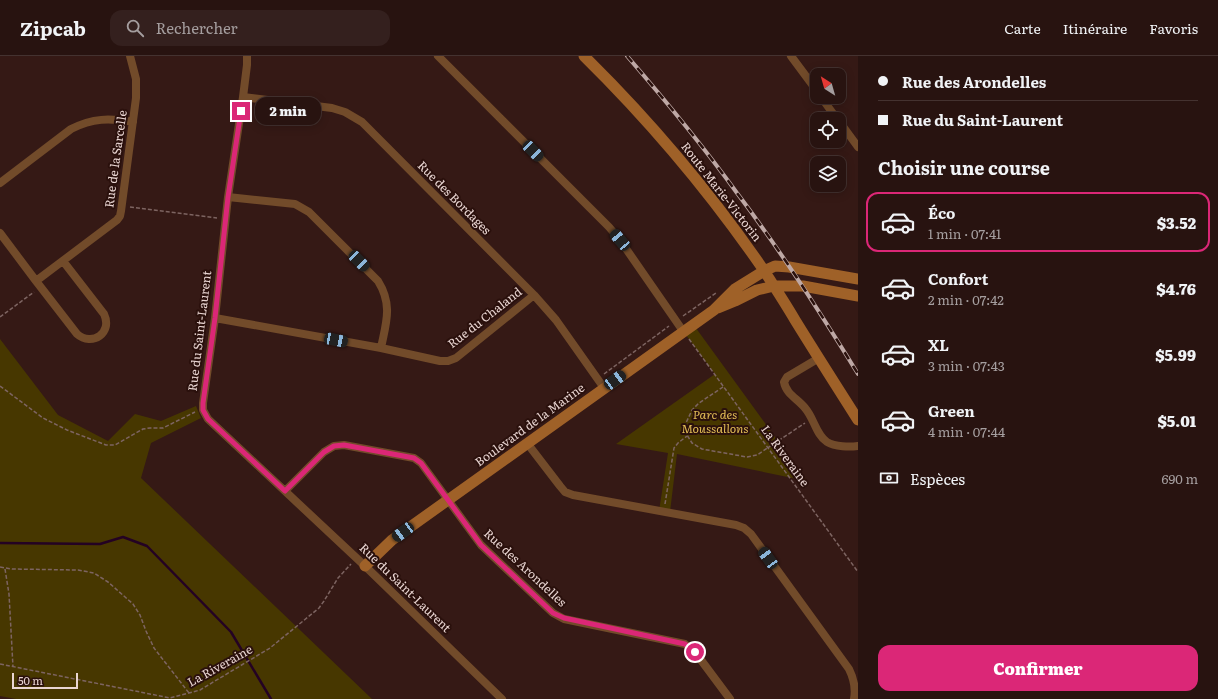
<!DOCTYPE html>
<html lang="fr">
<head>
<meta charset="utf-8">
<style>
  body { margin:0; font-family:Literata,serif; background:#34201e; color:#f1f3f6; height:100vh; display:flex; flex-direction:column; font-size:15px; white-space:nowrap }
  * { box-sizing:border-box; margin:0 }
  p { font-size:13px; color:#a59e9f }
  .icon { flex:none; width:22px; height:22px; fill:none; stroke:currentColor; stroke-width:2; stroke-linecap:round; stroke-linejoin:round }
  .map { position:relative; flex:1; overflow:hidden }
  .panel { display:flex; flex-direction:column; background:#281310; width:360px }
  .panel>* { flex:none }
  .hud { display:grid; align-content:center; height:88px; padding:0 20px; background:#281310 }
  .needle { width:26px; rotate:323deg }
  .tools { position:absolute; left:810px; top:12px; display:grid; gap:8px }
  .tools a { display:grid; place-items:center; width:36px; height:36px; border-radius:8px; background:#281310; box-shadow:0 2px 10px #0003,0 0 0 1px #443230; font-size:20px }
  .scale { position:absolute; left:12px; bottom:10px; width:66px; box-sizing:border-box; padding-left:4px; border:2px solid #e9d5d2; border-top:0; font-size:11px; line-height:14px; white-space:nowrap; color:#e9d5d2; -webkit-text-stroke:3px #2a100c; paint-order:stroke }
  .end { position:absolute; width:18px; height:18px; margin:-9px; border:5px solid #db2777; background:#fff; box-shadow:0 0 0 2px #fff }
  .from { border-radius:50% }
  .bubble { position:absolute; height:28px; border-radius:12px; background:#281310; box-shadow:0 2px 10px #0003,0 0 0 1px #443230; font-size:13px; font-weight:800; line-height:28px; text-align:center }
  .car { position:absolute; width:12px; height:24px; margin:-12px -6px; border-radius:5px; box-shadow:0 0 3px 1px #0007; background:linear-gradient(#222 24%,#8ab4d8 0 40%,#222 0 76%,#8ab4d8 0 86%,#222 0) }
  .hud b { display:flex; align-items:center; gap:14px; height:38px; font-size:15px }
  .hud b+b { border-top:1px solid #443230 }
  .hud i { width:10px; height:10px; background:#f1f3f6 }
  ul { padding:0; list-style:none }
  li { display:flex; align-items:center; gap:12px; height:60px; margin:0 8px 6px; padding:0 12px; border:2px solid transparent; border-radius:12px }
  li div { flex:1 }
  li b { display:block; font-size:15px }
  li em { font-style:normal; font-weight:800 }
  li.active { border-color:#db2777 }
  li>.icon { width:36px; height:36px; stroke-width:1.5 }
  h2 { padding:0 20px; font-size:18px; line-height:48px }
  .pay { display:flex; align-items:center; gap:10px; height:44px; padding:0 20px; font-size:15px }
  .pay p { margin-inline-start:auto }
  .button { display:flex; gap:8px; margin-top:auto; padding:8px 20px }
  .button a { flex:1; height:46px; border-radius:12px; background:#db2777; color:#fff; font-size:16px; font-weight:800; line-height:46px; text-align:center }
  header { display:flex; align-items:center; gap:24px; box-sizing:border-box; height:56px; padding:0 20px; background:#281310; border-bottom:1px solid #443230 }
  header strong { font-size:19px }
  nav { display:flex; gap:22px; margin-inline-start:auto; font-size:14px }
  .search { width:280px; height:36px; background:#34201e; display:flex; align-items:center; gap:10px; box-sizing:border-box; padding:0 14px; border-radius:12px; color:#a59e9f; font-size:15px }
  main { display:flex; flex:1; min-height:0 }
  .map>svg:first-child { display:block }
  .green { fill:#473700 }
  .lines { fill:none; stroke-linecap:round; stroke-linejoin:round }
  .stream { stroke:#240223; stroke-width:2.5 }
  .path { stroke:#7d6461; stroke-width:1.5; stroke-dasharray:4 2; stroke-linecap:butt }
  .street { stroke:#724b2a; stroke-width:8 }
  .secondary { stroke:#9f6128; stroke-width:11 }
  .rail-casing { stroke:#bea8a5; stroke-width:4 }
  .rail { stroke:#2a100c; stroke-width:2.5; stroke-dasharray:8; stroke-linecap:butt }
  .route { stroke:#db2777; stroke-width:5 }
  .labels { text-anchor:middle; stroke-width:4; stroke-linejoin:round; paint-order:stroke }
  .street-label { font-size:12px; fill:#e9d5d2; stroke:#2a100c }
  .park-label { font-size:12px; font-style:italic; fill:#e2bd56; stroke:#2a100c }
</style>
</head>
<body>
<header>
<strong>Zipcab</strong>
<div class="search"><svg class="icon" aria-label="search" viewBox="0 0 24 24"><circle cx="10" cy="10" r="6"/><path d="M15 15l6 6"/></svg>Rechercher</div>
<nav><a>Carte</a><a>Itinéraire</a><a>Favoris</a></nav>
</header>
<main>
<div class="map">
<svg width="858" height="643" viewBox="0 0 858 643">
  <rect width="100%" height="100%" fill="#351915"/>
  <!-- green -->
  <path class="green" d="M693,268l114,157 -130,-27 -7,58 -11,-1 9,-58 -52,-9 99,-70 -32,-43z
    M0,283l58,76 50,26 27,-27 26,7 35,-15 5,12 -50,25 -10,35 231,221h-356l-16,-3z"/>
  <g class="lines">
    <!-- stream -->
    <path class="stream" d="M0,487l100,1 23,-7 24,9 84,86 40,67"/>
    <!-- path -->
    <path class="path" d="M130,151l87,11
      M683,260l33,-23
      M0,261l34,-25
      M689,283l169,233
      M604,318l65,-48
      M0,330l43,32 24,12 39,15h9l28,-16 7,-1h13l32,-16
      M723,331l-24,16 -7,7 -6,13v9l1,3 5,8 10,6 45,8 10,-2 48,-32
      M665,448l9,-56 4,-5 9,-7
      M0,511l12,2 66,1 16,3 14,9 25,22 7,11 6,16 8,17 35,45
      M5,513l4,25 4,73
      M0,608l170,34 30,-8 70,-42 49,-40 5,-7 14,-23 13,-14"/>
    <!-- street -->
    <path class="street" d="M247,0v9l-4,32 -15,100 -13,121 -12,85v7l5,9 157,147 137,133
      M438,0l171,171 11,13 63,91
      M791,0l26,35
      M243,41l89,11 13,4 17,10 172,173 22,25 48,68
      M821,41l16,22
      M839,65l19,26
      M0,127l71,-54c22,-11 38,-11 62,-7
      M228,141l67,7 14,8 69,69c15,24 8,42 3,67
      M0,177l36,48 81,-61 3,-4 1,-5 15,-113v-19l-6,-23
      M36,225l41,53c15,13 36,-1 27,-20l-41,-53
      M215,262l166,30 59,13h8l8,-3 78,-63
      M819,302l-32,19 -3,5c2,12 14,17 21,26 9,10 11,27 22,34 8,5 23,5 31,4
      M527,387l33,43 5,6 8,3 163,30 8,3 7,6 98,135c5,10 7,19 5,30
      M285,435l39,-39 10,-6 10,-1 70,13 7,5 60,82 72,68 11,6 121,25 10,8 35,47"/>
    <!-- secondary -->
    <path class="secondary" d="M584,0c66,65 126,136 179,213 11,17 22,34 32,51 21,34 42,67 63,100
      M718,252l17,-7 22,-11 17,-4h29l55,10
      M365,510l27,-26 322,-230 21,-21 29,-18 11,-5 14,1 69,12"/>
    <!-- rail casing -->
    <g class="rail-casing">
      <path id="rail" d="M627,0c38,44 76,90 110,137 44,58 83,119 121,181"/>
    </g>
    <!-- rail -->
    <use href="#rail" class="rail"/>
  </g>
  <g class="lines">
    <!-- route -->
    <path class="route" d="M241,55l-13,86 -13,121 -12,85v7l5,9 77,72 39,-39 10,-6 10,-1 70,13 7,5 60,82 72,68 11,5 121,26 10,8"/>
  </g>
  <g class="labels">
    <!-- street labels -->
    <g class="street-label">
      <text transform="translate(116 103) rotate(-82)" y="4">Rue de la Sarcelle</text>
      <text transform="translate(721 136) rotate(52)" y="4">Route Marie-Victorin</text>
      <text transform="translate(454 142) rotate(45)" y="4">Rue des Bordages</text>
      <text transform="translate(485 262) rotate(-38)" y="4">Rue du Chaland</text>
      <text transform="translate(200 275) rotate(-83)" y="4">Rue du Saint-Laurent</text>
      <text transform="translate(530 369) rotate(-36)" y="4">Boulevard de la Marine</text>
      <text transform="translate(785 400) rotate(54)" y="4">La Riveraine</text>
      <text transform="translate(525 512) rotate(43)" y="4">Rue des Arondelles</text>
      <text transform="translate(405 532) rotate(44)" y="4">Rue du Saint-Laurent</text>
      <text transform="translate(220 610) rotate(-29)" y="4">La Riveraine</text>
    </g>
    <!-- park labels -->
    <g class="park-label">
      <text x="715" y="363">Parc des<tspan x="715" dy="14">Moussallons</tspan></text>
    </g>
  </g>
</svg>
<div class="tools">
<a><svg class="needle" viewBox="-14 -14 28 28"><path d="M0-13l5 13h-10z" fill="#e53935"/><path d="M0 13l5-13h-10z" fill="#a59e9f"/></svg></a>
<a><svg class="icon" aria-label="locate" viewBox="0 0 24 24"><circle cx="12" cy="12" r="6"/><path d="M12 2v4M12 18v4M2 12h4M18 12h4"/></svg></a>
<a><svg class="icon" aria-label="layers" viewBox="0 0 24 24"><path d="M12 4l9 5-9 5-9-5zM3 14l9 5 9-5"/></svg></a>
</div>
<div class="scale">50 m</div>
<i class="end from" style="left:695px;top:596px"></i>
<i class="end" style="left:241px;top:55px"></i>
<div class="bubble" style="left:255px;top:41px;width:66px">2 min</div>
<i class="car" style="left:533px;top:95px;rotate:135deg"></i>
<i class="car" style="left:620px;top:184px;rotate:320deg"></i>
<i class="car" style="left:359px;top:205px;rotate:135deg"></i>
<i class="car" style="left:336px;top:284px;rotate:101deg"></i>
<i class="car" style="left:615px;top:324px;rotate:54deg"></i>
<i class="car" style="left:403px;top:476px;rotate:234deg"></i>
<i class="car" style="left:768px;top:502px;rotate:324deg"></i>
</div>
<section class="panel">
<div class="hud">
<b><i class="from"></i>Rue des Arondelles</b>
<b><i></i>Rue du Saint-Laurent</b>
</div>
<h2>Choisir une course</h2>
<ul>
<li class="active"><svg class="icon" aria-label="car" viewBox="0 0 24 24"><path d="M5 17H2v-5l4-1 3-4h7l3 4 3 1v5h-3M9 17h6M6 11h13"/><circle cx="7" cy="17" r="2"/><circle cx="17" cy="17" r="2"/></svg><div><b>Éco</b><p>1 min · 07:41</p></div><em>$3.52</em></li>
<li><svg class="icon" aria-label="car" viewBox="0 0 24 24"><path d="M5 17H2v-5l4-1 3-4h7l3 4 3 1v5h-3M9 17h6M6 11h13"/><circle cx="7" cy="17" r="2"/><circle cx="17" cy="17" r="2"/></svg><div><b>Confort</b><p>2 min · 07:42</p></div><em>$4.76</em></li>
<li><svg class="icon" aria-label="car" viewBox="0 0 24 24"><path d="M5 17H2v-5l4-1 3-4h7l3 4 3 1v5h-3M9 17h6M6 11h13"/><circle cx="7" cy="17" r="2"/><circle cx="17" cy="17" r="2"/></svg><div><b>XL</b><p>3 min · 07:43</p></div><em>$5.99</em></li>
<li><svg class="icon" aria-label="car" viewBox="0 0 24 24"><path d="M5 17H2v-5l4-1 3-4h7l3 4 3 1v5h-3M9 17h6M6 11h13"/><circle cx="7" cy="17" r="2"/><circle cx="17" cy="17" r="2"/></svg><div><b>Green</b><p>4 min · 07:44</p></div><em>$5.01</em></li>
</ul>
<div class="pay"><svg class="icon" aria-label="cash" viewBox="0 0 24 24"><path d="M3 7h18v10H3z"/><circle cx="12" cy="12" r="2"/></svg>Espèces<p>690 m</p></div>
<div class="button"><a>Confirmer</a></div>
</section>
</main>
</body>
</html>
